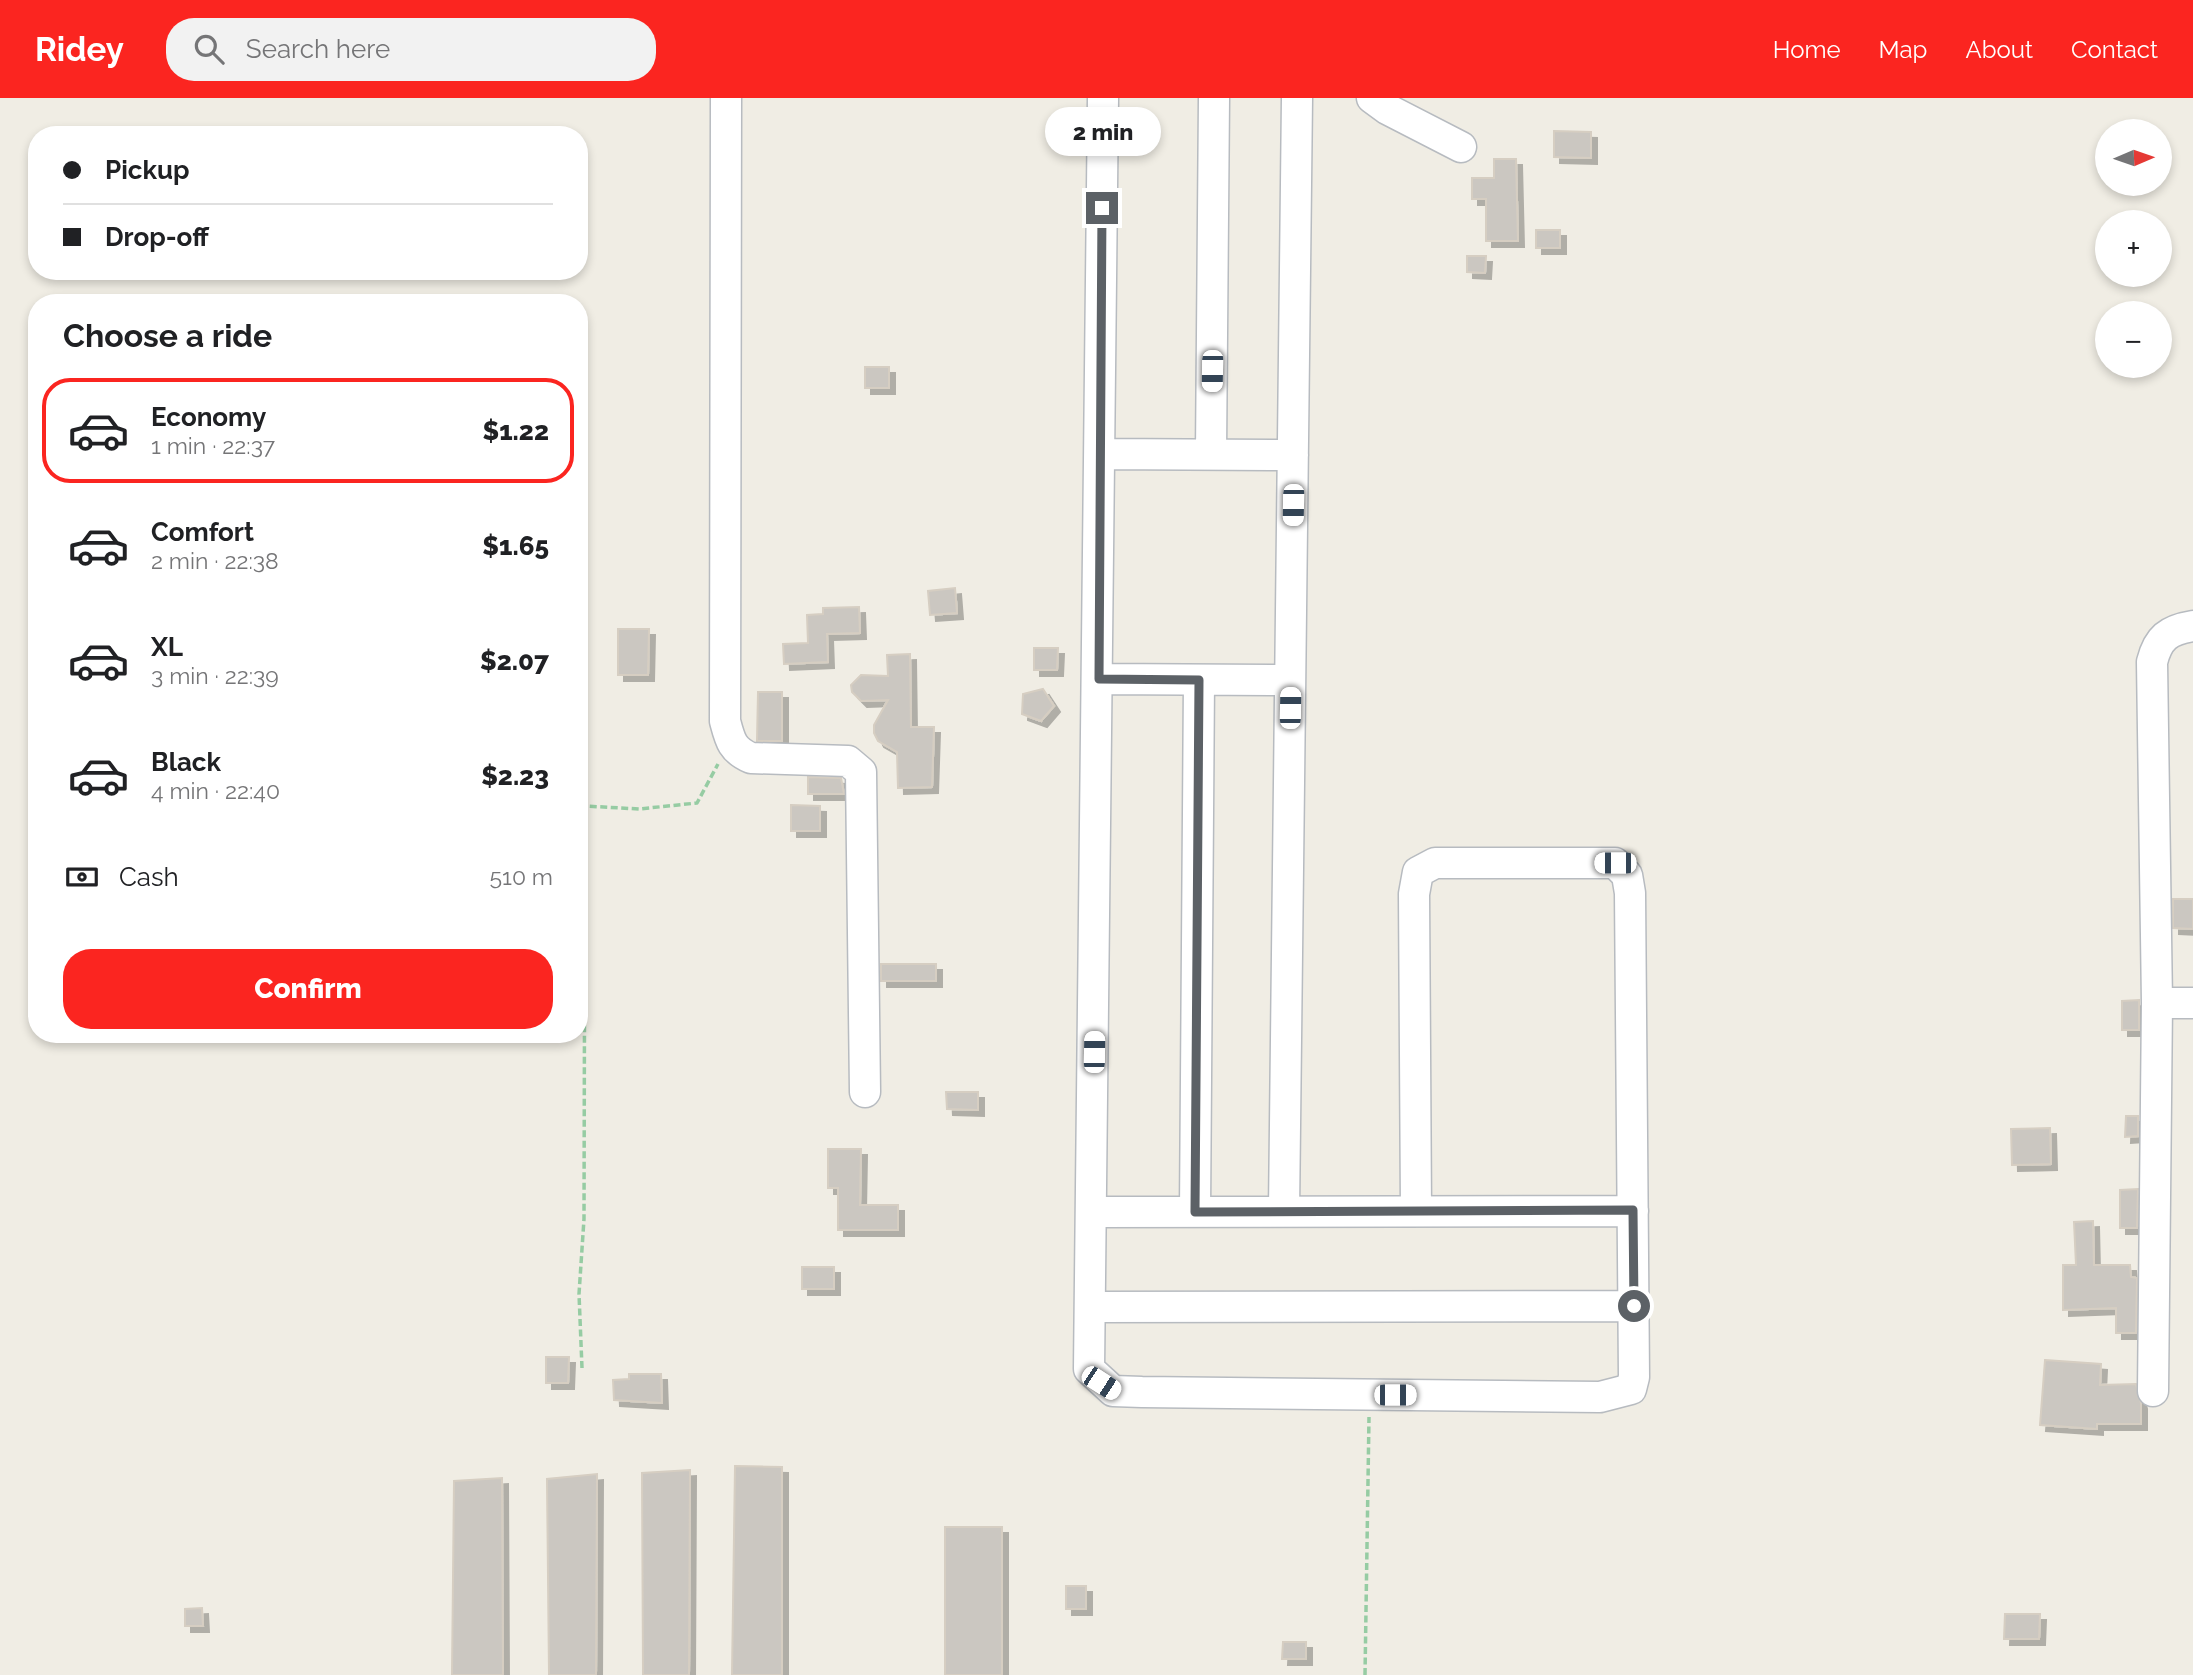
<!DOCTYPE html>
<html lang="en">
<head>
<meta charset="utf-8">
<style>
  body { margin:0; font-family:Raleway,sans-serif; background:#f2f2f2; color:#202124; height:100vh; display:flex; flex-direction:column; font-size:26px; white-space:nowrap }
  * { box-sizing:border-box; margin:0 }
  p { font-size:23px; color:#757577 }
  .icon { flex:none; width:38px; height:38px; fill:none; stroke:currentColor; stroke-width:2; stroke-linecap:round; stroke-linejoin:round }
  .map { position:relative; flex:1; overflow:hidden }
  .side { position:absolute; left:28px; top:196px; width:560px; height:749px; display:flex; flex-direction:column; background:#fff; border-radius:28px; box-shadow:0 4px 10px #0003 }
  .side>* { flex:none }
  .banner { position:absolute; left:28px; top:28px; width:560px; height:154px; border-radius:28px; box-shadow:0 4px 10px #0003; display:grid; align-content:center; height:154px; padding:0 35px; background:#fff }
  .needle { width:46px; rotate:88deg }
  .controls { position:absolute; left:2095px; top:21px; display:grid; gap:14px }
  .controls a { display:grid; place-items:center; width:77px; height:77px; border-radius:50%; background:#fff; box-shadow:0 4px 10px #0003; font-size:35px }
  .end { position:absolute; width:32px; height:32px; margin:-16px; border:9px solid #5c6166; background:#fff; box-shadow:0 0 0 4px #fff }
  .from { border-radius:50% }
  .bubble { position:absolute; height:49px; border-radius:24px; background:#fff; box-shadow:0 4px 10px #0003; font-size:23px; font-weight:800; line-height:49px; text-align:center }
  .car { position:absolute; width:21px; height:42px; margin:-21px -10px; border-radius:9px; box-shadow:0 0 5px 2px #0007; background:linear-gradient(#fff 24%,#345 0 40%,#fff 0 76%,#345 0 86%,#fff 0) }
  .banner b { display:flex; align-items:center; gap:24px; height:66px; font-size:26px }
  .banner b+b { border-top:2px solid #e0e0e0 }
  .banner i { width:18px; height:18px; background:#202124 }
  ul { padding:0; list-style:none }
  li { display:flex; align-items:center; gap:21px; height:105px; margin:0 14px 10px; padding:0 21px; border:4px solid transparent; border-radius:28px }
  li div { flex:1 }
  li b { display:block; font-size:26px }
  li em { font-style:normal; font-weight:800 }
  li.on { border-color:#fb2520 }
  li>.icon { width:63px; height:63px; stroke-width:1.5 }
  h2 { padding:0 35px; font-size:32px; line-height:84px }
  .pay { display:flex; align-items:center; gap:18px; height:77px; padding:0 35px; font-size:26px }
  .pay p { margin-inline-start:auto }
  .cta { display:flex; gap:14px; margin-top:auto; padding:14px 35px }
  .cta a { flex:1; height:80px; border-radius:28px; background:#fb2520; color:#fff; font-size:28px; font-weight:800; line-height:80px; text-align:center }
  header { display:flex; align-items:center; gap:42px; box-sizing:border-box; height:98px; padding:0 35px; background:#fb2520; color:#fff }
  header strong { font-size:33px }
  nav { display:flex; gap:38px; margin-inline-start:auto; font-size:24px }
  .search { width:490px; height:63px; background:#f2f2f2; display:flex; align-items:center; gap:18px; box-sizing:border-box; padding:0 24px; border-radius:28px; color:#757577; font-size:26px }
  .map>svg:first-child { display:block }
  .building { fill:#cbc7c1; stroke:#d6cec2; stroke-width:2; filter:url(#shadow) }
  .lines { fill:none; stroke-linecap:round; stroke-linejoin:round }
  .minor-casing { stroke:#b7bbc0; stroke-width:33 }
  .path { stroke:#96cca3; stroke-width:3.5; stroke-dasharray:7 3.5; stroke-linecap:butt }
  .minor { stroke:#fff; stroke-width:30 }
  .route { stroke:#5c6166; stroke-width:9 }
</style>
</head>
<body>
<header>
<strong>Ridey</strong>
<div class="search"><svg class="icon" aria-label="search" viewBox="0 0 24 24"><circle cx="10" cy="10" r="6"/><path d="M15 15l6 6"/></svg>Search here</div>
<nav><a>Home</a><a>Map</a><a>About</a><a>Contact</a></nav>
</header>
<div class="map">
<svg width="2193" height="1577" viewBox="0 0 2193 1577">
  <defs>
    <filter id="shadow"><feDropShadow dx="6" dy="6" stdDeviation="0" flood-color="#0004"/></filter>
  </defs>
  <rect width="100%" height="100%" fill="#f0ede4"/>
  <!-- building -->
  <path class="building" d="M1554,33l37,1v26l-37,-1z
    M1494,61h22l2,82h-32v-42h-14v-21h22z
    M1536,132h24v18h-24z
    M1467,158h19l-1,17 -18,-1z
    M865,269h24v21h-24z
    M955,490l2,25 -27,2 -2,-24z
    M859,509l1,26 -33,1 1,28 -44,2 -1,-20 25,-1 -1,-28 16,-1v-6z
    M618,531h31l-1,46h-30z
    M1034,550h24l-1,22h-23z
    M910,556l1,73h23l-2,60 -34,1 -1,-36 -19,-11 -4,-8v-8l14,-25 -27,1 -9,-9 -1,-7 10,-10 27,1 -1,-21z
    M1043,591l11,17 -13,15 -19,-7 1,-20z
    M758,594h24v49h-25z
    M808,679l33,1 3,16h-36z
    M791,707l29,1v25h-29z
    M2173,801h20v30l-20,-1z
    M881,866h55v17h-55z
    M2139,902v30h-17v-29z
    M946,994h32v18l-31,-1z
    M2126,1018h12v20l-13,1z
    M2050,1030l1,36 -39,1 -1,-36z
    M828,1051h33l-1,56h38v25h-60v-42h-10z
    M2138,1091l-1,39h-17v-38z
    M2093,1123l1,44h36l1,12 6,1 -1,55h-20v-25l-53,2v-45h13l-2,-43z
    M802,1169h32v22h-32z
    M546,1259h23l-1,26h-22z
    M2045,1262l56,4 -1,21 36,-1 5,19v21h-44v5l-57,-4z
    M629,1276h32l1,29 -48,-3 -1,-20 16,-1z
    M735,1368l47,1v208h-50z
    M690,1372l-1,205h-46l-1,-202z
    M597,1376l-1,201h-47l-2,-196z
    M502,1380l1,197h-51l2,-194z
    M945,1429h57v148h-57z
    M1066,1488h20v23h-20z
    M202,1510l1,18h-18v-17z
    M2005,1516h35l-1,25h-35z
    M1283,1544h23v17h-24z"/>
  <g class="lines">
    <!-- minor casing -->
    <g class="minor-casing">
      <path id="minor" d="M726,0l-1,623c5,19 7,29 26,37l97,3 13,11 4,320
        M1103,0l-14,1271 24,22 29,1 458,5 31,-8 3,-12 -4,-484 -3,-18 -12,-12h-180l-17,9 -4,22 2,317
        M1372,0l15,11 74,38
        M1211,355l3,-355
        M1101,356l192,1
        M1099,581l191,1
        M2157,905h36
        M1284,1113l13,-1113
        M1091,1114l542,-1
        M1195,1114l4,-532
        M1090,1209l544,-1
        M2153,1293l4,-388 -5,-341c6,-24 16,-32 41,-36"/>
    </g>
    <!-- path -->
    <path class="path" d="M582,1270l-3,-74 5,-75 1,-413 54,3 58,-6 21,-39
      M1365,1577l4,-258"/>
    <!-- minor -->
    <use href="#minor" class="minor"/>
  </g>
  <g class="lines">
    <!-- route -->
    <path class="route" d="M1102,110l-3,471 100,1 -4,532 438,-2 1,96"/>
  </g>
</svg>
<div class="controls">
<a><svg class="needle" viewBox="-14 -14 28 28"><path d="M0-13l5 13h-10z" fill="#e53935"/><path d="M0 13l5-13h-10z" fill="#757577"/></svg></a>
<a>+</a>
<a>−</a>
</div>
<i class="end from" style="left:1634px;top:1208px"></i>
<i class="end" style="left:1102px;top:110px"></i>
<div class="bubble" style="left:1045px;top:9px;width:116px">2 min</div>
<i class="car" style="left:1212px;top:273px;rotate:181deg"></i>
<i class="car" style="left:1293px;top:407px;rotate:181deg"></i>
<i class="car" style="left:1290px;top:610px;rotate:1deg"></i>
<i class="car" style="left:1615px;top:765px;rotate:270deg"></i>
<i class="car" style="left:1094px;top:954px;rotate:1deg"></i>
<i class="car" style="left:1101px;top:1285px;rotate:123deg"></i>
<i class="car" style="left:1395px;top:1297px;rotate:90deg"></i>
<div class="banner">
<b><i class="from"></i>Pickup</b>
<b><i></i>Drop-off</b>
</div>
<section class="side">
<h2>Choose a ride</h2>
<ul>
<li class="on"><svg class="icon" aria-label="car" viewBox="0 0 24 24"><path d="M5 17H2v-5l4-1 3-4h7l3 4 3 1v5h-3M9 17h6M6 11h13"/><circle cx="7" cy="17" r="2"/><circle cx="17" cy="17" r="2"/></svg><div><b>Economy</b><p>1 min · 22:37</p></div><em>$1.22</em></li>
<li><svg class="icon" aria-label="car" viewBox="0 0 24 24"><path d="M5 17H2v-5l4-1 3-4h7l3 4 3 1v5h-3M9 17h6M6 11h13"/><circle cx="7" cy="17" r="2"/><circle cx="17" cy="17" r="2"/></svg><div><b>Comfort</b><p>2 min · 22:38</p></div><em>$1.65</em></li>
<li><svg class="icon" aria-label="car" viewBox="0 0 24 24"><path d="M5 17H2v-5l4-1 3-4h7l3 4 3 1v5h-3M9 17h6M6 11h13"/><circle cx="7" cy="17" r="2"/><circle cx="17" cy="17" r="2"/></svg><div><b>XL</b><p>3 min · 22:39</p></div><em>$2.07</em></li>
<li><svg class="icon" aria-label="car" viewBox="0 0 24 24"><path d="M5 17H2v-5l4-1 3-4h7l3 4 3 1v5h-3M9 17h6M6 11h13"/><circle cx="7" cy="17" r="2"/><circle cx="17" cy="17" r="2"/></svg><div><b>Black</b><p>4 min · 22:40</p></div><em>$2.23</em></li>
</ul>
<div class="pay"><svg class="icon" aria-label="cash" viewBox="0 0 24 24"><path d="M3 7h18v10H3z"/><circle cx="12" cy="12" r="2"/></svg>Cash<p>510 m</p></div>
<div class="cta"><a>Confirm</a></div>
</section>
</div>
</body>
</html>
